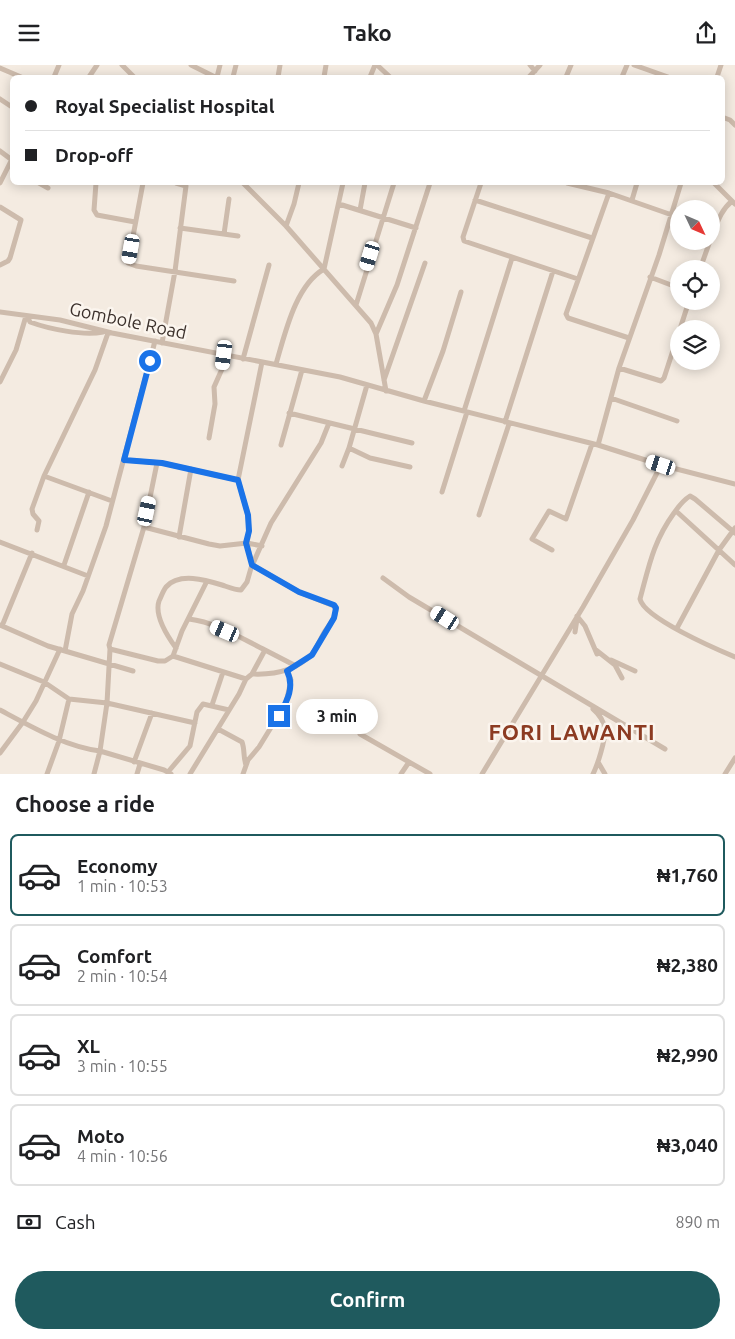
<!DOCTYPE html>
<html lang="en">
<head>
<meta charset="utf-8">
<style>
  body { margin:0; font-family:Ubuntu,sans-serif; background:#f6f6f6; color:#202124; height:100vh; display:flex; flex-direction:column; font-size:19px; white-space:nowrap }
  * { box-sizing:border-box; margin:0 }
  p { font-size:16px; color:#757577 }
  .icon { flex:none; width:28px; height:28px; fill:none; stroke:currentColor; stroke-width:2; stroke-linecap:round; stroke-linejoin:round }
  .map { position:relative; height:709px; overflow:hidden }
  .side { display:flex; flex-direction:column; background:#fff; flex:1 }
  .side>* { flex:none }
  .guide { position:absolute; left:10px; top:10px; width:715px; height:110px; border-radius:8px; box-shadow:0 2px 12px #0003; display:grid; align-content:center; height:110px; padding:0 15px; background:#fff }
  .needle { width:32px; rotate:134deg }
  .buttons { position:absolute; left:670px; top:135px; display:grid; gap:10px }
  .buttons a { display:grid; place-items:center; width:50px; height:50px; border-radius:50%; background:#fff; box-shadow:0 2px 12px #0003; font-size:25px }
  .end { position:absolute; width:22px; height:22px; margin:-11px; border:6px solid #1a73e8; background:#fff; box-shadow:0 0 0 2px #fff }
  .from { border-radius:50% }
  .bubble { position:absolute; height:35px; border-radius:18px; background:#fff; box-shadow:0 2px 12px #0003; font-size:16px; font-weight:700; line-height:35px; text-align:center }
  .car { position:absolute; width:15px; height:30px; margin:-15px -8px; border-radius:6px; box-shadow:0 0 4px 1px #0007; background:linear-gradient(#fff 24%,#345 0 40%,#fff 0 76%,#345 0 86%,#fff 0) }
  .guide b { display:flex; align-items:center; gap:18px; height:48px; font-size:19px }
  .guide b+b { border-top:1px solid #e0e0e0 }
  .guide i { width:12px; height:12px; background:#202124 }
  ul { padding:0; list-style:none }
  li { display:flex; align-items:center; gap:15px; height:82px; margin:0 10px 8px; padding:0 5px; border:2px solid #e0e0e0; border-radius:8px }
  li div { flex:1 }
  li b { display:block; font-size:19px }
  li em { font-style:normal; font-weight:700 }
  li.selected { border-color:#1f5a5e }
  li>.icon { width:45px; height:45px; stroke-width:1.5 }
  h2 { padding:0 15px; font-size:22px; line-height:60px }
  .pay { display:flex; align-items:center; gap:12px; height:55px; padding:0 15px; font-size:19px }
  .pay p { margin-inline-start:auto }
  .button { display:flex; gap:10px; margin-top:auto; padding:10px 15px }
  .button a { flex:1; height:58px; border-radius:30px; background:#1f5a5e; color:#fff; font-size:20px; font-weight:700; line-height:58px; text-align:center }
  header { display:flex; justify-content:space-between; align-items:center; height:65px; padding:0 15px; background:#fff; font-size:22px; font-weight:700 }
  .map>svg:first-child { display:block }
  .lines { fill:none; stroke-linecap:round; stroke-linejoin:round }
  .minor { stroke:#cdbbac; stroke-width:5 }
  .route { stroke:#1a73e8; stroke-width:6 }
  .labels { text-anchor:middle; stroke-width:5; stroke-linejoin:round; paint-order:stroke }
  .street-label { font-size:18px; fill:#3b302b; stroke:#fbf5ee }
  .district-label { font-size:22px; font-weight:bold; letter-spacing:1px; fill:#8c3b22; stroke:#fbf5ee }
</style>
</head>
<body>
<header><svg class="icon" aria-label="menu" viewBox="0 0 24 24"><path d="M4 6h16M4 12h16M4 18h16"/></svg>Tako<svg class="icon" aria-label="share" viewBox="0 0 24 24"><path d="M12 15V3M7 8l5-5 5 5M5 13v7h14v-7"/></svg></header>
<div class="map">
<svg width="735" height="709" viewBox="0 0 735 709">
  <rect width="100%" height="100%" fill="#f4ebe1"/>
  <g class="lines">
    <!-- minor -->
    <path class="minor" d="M122,0l12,12
      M191,0l24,12
      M377,0l13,12
      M530,0l5,6
      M634,0l34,12
      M0,3l21,9
      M54,12l5,-12
      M89,12l8,-12
      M217,12l3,-12
      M233,12l3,-12
      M278,12l2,-12
      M324,12l2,-12
      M370,12l5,-12
      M529,12l11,-12
      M566,12l5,-12
      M622,12l5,-12
      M717,12l4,-12
      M0,34l12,8
      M722,52l8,3 5,5
      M0,86l12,9
      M0,118l12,-24
      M39,118l9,5
      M96,118l-2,27 3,5 38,7
      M143,118l-15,80 8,3 98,15
      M243,118l43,43 85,97 5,11 10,57
      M481,118l-18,54 1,4 114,38
      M567,118l42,10 63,22
      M714,118l21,21
      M609,128l-43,121 2,4 61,20
      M475,135l117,38
      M632,135l5,-17
      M339,139l77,24
      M0,142l21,13 -11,38 -2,3 -8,4
      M360,145l5,-27
      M286,161l8,-22 5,-21
      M180,163l58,8
      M224,169l5,-35
      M711,173c6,-14 9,-27 21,-37
      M700,204l10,-28
      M650,212l29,11
      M356,240l38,-122
      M0,247l60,8 52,13 228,44 84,24 174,44 63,20 74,19
      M27,251l3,6c19,7 53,14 73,10
      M680,264l9,-28
      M376,269l21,-49 33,-102
      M711,277l6,2
      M162,278l13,-72 11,-85 -10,-3
      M243,294l26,-94
      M276,299c9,-30 19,-78 48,-95l19,-86
      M619,303l42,13 3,-3 15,-46
      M384,315l41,-117
      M0,317l16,-32 10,-34
      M611,333l66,23
      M424,336l19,-50 18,-59
      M464,346l48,-153
      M289,348l123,30
      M505,357l48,-151
      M209,373l6,-34 -1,-17 8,-18 2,-14
      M281,380l21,-75
      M598,380l21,-77 40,-113 22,-72
      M349,383l21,10 40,9
      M125,395l37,3 76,17
      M157,398l-13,64 -35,118 1,4 -3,54 -7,48 64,19 7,4
      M342,401l7,-18 18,-63
      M44,411l68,25
      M442,427l25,-80
      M676,446l59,54
      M479,450l30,-91
      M144,462l65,17 11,2 27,-3 15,3
      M37,465l2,-9 -6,-7 -1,-5 12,-33 51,-106 13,-37
      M735,468l-40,-34 -5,-3c-8,5 -11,10 -16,17 -21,29 -25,53 -34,86 4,19 76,50 95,58
      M179,472l12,-68
      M0,477l88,34
      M552,485l-20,-11 17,-28 17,8 26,-75
      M64,500l25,-73
      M383,513l26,19 256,152
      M577,551l8,10 12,28
      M189,554c26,3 52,19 76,31l-13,24 -6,5 -7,15 -49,80
      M0,560l48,21 85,25
      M2,561l30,-73
      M677,563l42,-78 16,-22
      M575,567l2,-13
      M176,583c-8,-11 -22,-32 -17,-47 2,-4 4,-10 7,-14 13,-15 40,-7 56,-2 6,2 13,5 19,5l6,-8 4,-14 20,-45 50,-80 8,-20
      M110,584l48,12h7l8,-5 9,-25 25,-50
      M265,585l31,16
      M596,585l19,15 7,13
      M65,586l7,-37 11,-23 23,-65 49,-185
      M173,591l73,23
      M611,595l24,11
      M0,599l44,18 25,17 38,4 88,20
      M252,609c22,1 43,-3 59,-19 6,-6 9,-16 14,-24 5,-7 10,-12 11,-21l-2,-4 -35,-14 -47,-27 -5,-22 2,-12 -1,-16 -10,-35 24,-118
      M212,640l11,-33
      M593,644c6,5 11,12 12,21 0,11 -7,34 -12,44
      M0,645c32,17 64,36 100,41l-6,23
      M218,664l24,13c3,8 1,15 4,23
      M360,669l70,40
      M0,688l23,-31 13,-21 24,-52
      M134,697l18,-49
      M598,697l7,12
      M168,707l22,-26 7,-34 6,-8 26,6
      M47,709l12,-33 10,-42
      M137,709l3,-10
      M243,709l5,-14 11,-13 27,-44 5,-23 -4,-9
      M401,709l8,-12
      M482,709l101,-167 50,-87 28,-55
      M725,709l10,-16"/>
  </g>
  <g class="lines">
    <!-- route -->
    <path class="route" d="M150,296l-26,99 38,3 76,17 10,35 1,16 -3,12 6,22 47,27 35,13 2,3 -2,10 -22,37 -25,16c8,16 0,30 -8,45"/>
  </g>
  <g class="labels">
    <!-- street labels -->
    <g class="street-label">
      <text transform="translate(128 256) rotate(12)" y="6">Gombole Road</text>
    </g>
    <!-- district labels -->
    <g class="district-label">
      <text x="572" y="675">FORI LAWANTI</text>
    </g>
  </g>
</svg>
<div class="buttons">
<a><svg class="needle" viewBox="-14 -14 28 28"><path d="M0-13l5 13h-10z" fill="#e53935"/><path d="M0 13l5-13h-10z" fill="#757577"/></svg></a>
<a><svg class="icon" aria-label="locate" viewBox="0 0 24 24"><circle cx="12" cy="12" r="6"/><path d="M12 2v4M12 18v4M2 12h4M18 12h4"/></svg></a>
<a><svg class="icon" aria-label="layers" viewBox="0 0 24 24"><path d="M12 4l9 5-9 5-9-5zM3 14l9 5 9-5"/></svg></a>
</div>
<i class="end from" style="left:150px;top:296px"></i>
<i class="end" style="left:279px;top:651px"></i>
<div class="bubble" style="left:296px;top:634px;width:82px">3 min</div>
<i class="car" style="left:131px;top:184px;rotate:190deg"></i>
<i class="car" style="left:370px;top:191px;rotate:197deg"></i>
<i class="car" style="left:224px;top:290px;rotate:187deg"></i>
<i class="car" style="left:661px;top:400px;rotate:288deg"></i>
<i class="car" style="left:147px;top:446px;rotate:12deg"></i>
<i class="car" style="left:445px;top:553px;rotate:302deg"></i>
<i class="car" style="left:225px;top:566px;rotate:293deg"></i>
<div class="guide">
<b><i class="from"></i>Royal Specialist Hospital</b>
<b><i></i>Drop-off</b>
</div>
</div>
<section class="side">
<h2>Choose a ride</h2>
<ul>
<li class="selected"><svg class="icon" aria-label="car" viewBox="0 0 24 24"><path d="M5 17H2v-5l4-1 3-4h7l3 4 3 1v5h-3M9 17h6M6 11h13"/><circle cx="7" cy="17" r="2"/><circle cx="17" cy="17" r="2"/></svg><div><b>Economy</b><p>1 min · 10:53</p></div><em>₦1,760</em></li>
<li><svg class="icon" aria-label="car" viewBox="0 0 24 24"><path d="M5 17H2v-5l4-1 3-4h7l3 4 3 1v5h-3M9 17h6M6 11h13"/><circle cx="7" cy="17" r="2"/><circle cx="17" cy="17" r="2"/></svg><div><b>Comfort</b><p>2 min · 10:54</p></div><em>₦2,380</em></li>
<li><svg class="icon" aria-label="car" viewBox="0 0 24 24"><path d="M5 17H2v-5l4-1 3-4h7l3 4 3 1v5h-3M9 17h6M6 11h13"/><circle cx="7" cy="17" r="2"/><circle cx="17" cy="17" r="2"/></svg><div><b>XL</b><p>3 min · 10:55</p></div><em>₦2,990</em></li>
<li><svg class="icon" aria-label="car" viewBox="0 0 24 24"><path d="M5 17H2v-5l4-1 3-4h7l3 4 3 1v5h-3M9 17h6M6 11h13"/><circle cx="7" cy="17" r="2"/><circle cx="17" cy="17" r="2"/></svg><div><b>Moto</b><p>4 min · 10:56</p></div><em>₦3,040</em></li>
</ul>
<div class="pay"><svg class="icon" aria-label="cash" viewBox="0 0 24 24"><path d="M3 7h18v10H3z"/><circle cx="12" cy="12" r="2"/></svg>Cash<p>890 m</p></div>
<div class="button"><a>Confirm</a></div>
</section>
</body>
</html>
